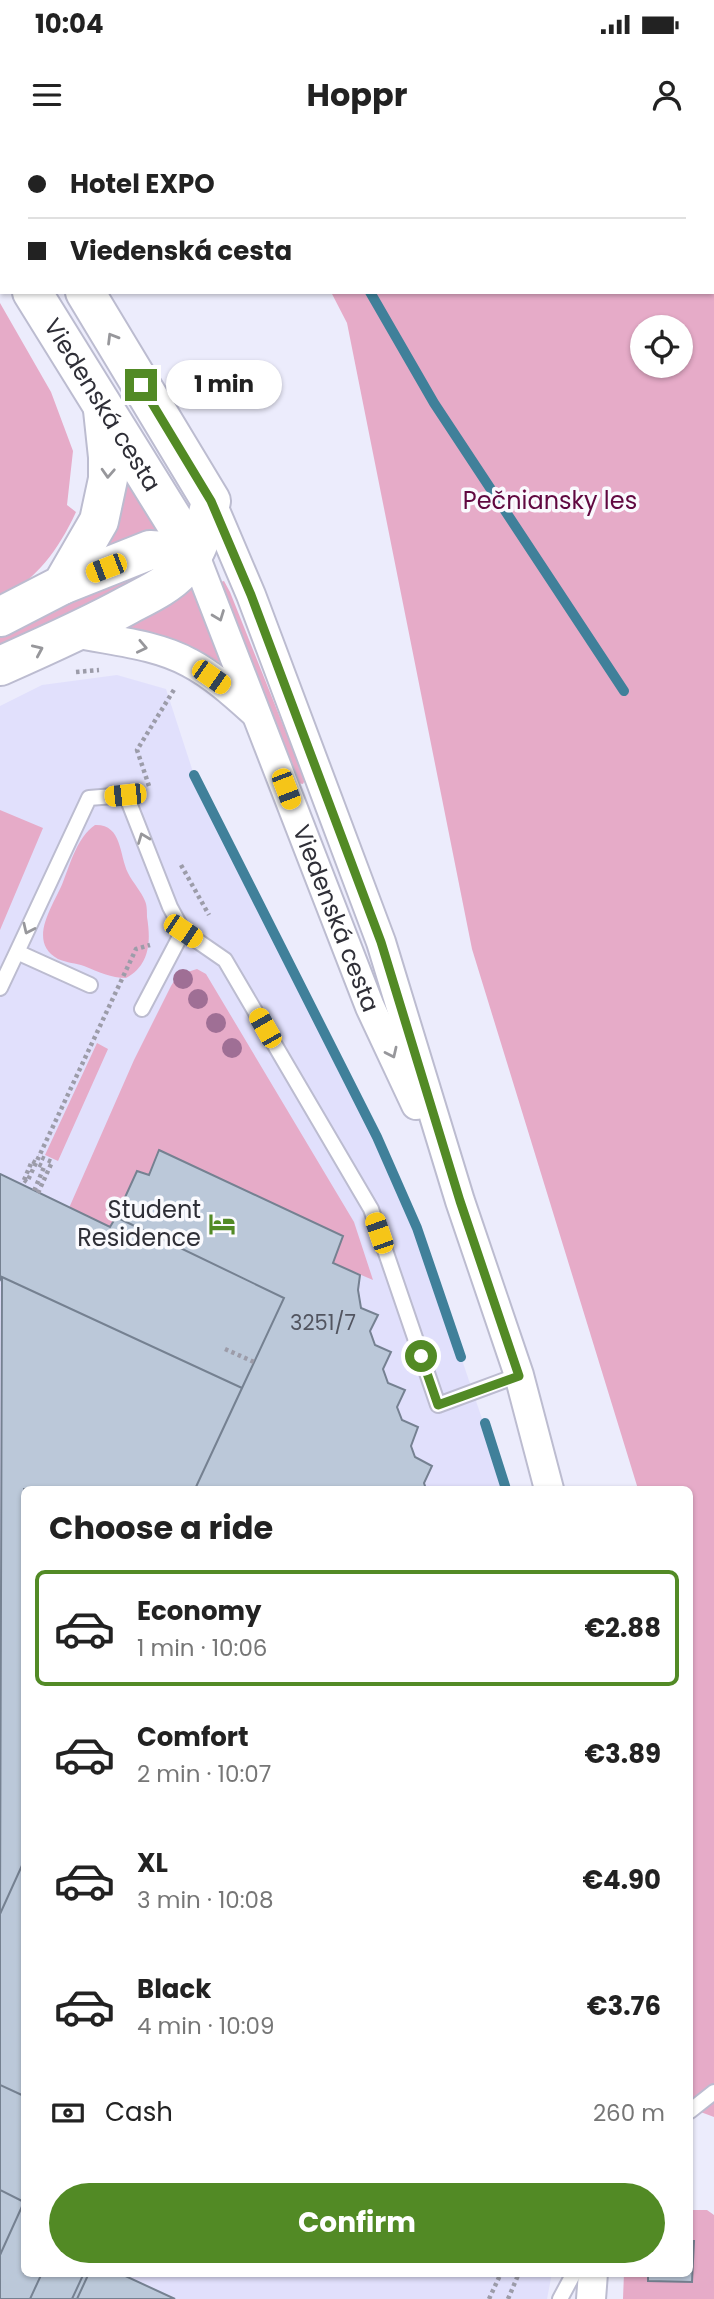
<!DOCTYPE html>
<html lang="en">
<head>
<meta charset="utf-8">
<style>
  body { margin:0; font-family:Poppins,sans-serif; background:#f2f2f2; color:#222; height:100vh; display:flex; flex-direction:column; font-size:26px; white-space:nowrap }
  * { box-sizing:border-box; margin:0 }
  p { font-size:23px; color:#767676 }
  .icon { flex:none; width:38px; height:38px; fill:none; stroke:currentColor; stroke-width:2; stroke-linecap:round; stroke-linejoin:round }
  .map { position:relative; flex:1; overflow:hidden }
  .details { position:absolute; left:21px; top:1346px; width:672px; height:791px; display:flex; flex-direction:column; background:#fff; border-radius:10px; box-shadow:0 2px 5px #0004 }
  .details>* { flex:none }
  .banner { position:absolute; left:0px; top:0px; width:714px; height:154px; box-shadow:0 2px 5px #0004; display:grid; align-content:center; height:154px; padding:0 28px; background:#fff }
  .fabs { position:absolute; left:630px; top:175px; display:grid; gap:14px }
  .fabs a { display:grid; place-items:center; width:63px; height:63px; border-radius:50%; background:#fff; box-shadow:0 2px 5px #0004; font-size:35px }
  .end { position:absolute; width:32px; height:32px; margin:-16px; border:9px solid #528a25; background:#fff; box-shadow:0 0 0 4px #fff }
  .from { border-radius:50% }
  .bubble { position:absolute; height:49px; border-radius:24px; background:#fff; box-shadow:0 2px 5px #0004; font-size:23px; font-weight:700; line-height:49px; text-align:center }
  .car { position:absolute; width:21px; height:42px; margin:-21px -10px; border-radius:9px; box-shadow:0 0 5px 2px #0007; background:linear-gradient(#f5c518 24%,#345 0 40%,#f5c518 0 76%,#345 0 86%,#f5c518 0) }
  .banner b { display:flex; align-items:center; gap:24px; height:66px; font-size:26px }
  .banner b+b { border-top:2px solid #e0e0e0 }
  .banner i { width:18px; height:18px; background:#222 }
  ul { padding:0; list-style:none }
  li { display:flex; align-items:center; gap:21px; height:116px; margin:0 14px 10px; padding:0 14px; border:4px solid transparent; border-radius:10px }
  li div { flex:1 }
  li b { display:block; font-size:26px }
  li em { font-style:normal; font-weight:700 }
  li.on { border-color:#528a25 }
  li>.icon { width:63px; height:63px; stroke-width:1.5 }
  h2 { padding:0 28px; font-size:32px; line-height:84px }
  .pay { display:flex; align-items:center; gap:18px; height:77px; padding:0 28px; font-size:26px }
  .pay p { margin-inline-start:auto }
  .primary-button { display:flex; gap:14px; margin-top:auto; padding:14px 28px }
  .primary-button a { flex:1; height:80px; border-radius:42px; background:#528a25; color:#fff; font-size:28px; font-weight:700; line-height:80px; text-align:center }
  .status { display:flex; justify-content:space-between; align-items:center; height:49px; padding:0 35px; background:#fff; direction:ltr }
  .status svg { height:19px; fill:currentColor }
  header { display:flex; justify-content:space-between; align-items:center; height:91px; padding:0 28px; background:#fff; font-size:32px; font-weight:700 }
  .map>svg:first-child { display:block }
  .built { fill:#e1e0fc }
  .green { fill:#e6abc8; fill-rule:evenodd }
  .lines { fill:none; stroke-linecap:round; stroke-linejoin:round }
  .stream { stroke:#40809a; stroke-width:10 }
  .building { fill:#bbc8d9; stroke:#758191; stroke-width:2 }
  .lane-casing { stroke:#bcbcd0; stroke-width:18 }
  .street-casing { stroke:#bcbcd0; stroke-width:32 }
  .primary-casing { stroke:#bcbcd0; stroke-width:42 }
  .path { stroke:#9c9ca9; stroke-width:4.5; stroke-dasharray:3.5 3.5; stroke-linecap:butt }
  .lane { stroke:#fff; stroke-width:14 }
  .street { stroke:#fff; stroke-width:28 }
  .primary { stroke:#fff; stroke-width:38 }
  .tree { fill:#9f6f95 }
  .oneway { stroke:#97979b }
  .route { stroke:#528a25; stroke-width:9 }
  .labels { text-anchor:middle; stroke-width:7; stroke-linejoin:round; paint-order:stroke }
  .number-label { font-size:21px; fill:#525560 }
  .street-label { font-size:24px; fill:#2f2f37; stroke:#fafafe }
  .park-label { font-size:24px; fill:#600840; stroke:#fafafe }
  .poi-label { font-size:24px; fill:#2f2f37; stroke:#fafafe; text-anchor:end }
</style>
</head>
<body>
<div class="status"><b>10:04</b><svg viewBox="0 0 49 12"><path d="M0 12V9h3v3zM5 12V6h3v6zM10 12V3h3v9zM15 12V0h3v12zM26 1h20v11H26zM47 4h2v5h-2z"/></svg></div>
<header><svg class="icon" aria-label="menu" viewBox="0 0 24 24"><path d="M4 6h16M4 12h16M4 18h16"/></svg>Hoppr<svg class="icon" aria-label="person" viewBox="0 0 24 24"><circle cx="12" cy="8" r="4"/><path d="M4 21q1-7 8-7t8 7"/></svg></header>
<div class="map">
<svg width="714" height="2159" viewBox="0 0 714 2159">
  <rect width="100%" height="100%" fill="#ececfc"/>
  <!-- built -->
  <path class="built" d="M117,535l49,14 28,86 183,362 40,91 89,261h-482v784h528l-5,26h-547v-1593l42,-21z"/>
  <!-- green -->
  <path class="green" d="M251,0h463v1977l-24,-9v-619h-52l-166,-540 -125,-626 -16,-31h381v-150h-461zM642,187h39v39h-39z
    M0,163l51,89 22,59 -6,54 9,7c-18,39 -39,66 -76,88z
    M123,306l44,83 -68,25z
    M143,429l3,8 -146,68v-13z
    M224,441l6,11 75,188 -2,4 -5,-1 -81,-200z
    M194,446l36,82 -49,-26 -38,-10 -29,-4z
    M0,670l43,18 -43,102z
    M95,685c27,-1 24,29 33,48 5,10 13,18 17,28 2,4 2,11 2,16 4,24 3,48 -21,61 -15,0 -27,-6 -42,-12 -8,-3 -17,-3 -26,-7 -32,-18 -4,-54 5,-77 8,-20 14,-44 32,-57z
    M197,829l9,5 148,248 19,58 -40,-17 10,-27 -184,-86 -10,25 -12,-3 -27,55 -41,-19 65,-148 37,-74 7,-11z
    M97,903l11,6 -50,112 -13,-6z
    M690,2070h17l7,5v84h-91l1,-26h66z"/>
  <g class="lines">
    <!-- stream -->
    <path class="stream" d="M286,0l1,2
      M370,152l64,111 190,288
      M194,635l183,362 40,91 44,129
      M485,1283l21,66"/>
  </g>
  <!-- building -->
  <path class="building" d="M159,1010l184,86 -10,27 27,12 -2,15 3,18 17,7 -8,16 5,14 16,7 -8,17 5,14 17,7 -8,17 5,13 16,7 -7,19 4,11 17,9 -8,17 2,6h-231l89,-191 -168,-81 21,-46 12,4z
    M0,1034l110,53 6,-10 168,81 -42,90 -240,-111 -2,3z
    M2,1137l240,111 -47,101h-171v372l-24,53z
    M24,1721v235l-24,-11v-171z
    M0,1945l24,11v106l-24,-12z
    M0,2050l24,12 -24,53z
    M24,2062v71h65l-12,26h-77v-44z
    M690,2101h4l-2,41 -44,-1v-8h42z
    M42,2133h42l-12,26h-42z
    M89,2133h30l56,26h-98z"/>
  <g class="lines">
    <!-- lane casing -->
    <g class="lane-casing">
      <path id="lane" d="M17,812l72,-154 37,-3 44,112 13,24 42,29 146,249 67,196 81,-30
        M0,848l17,-36 73,33
        M142,869l41,-78
        M690,1971l24,-19
        M560,2159l14,-26"/>
    </g>
    <!-- street casing -->
    <g class="street-casing">
      <g id="street">
        <path d="M211,361l40,94 130,347 79,259 59,174 30,114"/>
        <path id="s1" d="M194,413l176,454 46,98"/>
        <path d="M75,493c37,8 81,11 115,30 23,12 45,32 64,49"/>
        <path d="M591,2159l2,-26"/>
      </g>
    </g>
    <!-- primary casing -->
    <g class="primary-casing">
      <g id="primary">
        <path d="M0,24l2,2"/>
        <path d="M0,104l2,3"/>
        <path id="s2" d="M32,152l162,261"/>
        <path d="M62,445l88,-35 44,3"/>
        <path d="M0,477l62,-32 37,-64 9,-42v-22l-5,-47"/>
        <path d="M0,526c43,-19 86,-38 128,-61 19,-10 39,-19 54,-35 18,-20 23,-44 29,-69l-126,-209"/>
      </g>
    </g>
    <!-- path -->
    <path class="path" d="M76,532l23,-2
      M149,646l-12,-36 38,-62
      M181,725l28,50
      M24,1040l3,2 109,-233 14,-4
      M24,1040l8,-19 12,6 -10,24
      M38,1053l14,-31 -14,-6
      M225,1209l29,13
      M489,2159l12,-26
      M508,2159l11,-26"/>
    <!-- lane -->
    <use href="#lane" class="lane"/>
    <!-- street -->
    <use href="#street" class="street"/>
    <!-- primary -->
    <use href="#primary" class="primary"/>
  </g>
  <!-- trees -->
  <g class="tree">
    <circle cx="183" cy="839" r="10"/>
    <circle cx="198" cy="859" r="10"/>
    <circle cx="216" cy="883" r="10"/>
    <circle cx="232" cy="908" r="10"/>
  </g>
  <!-- one-way arrows -->
  <defs><path id="oneway-chevron" d="M-2-3.5L2.5 0L-2 3.5" fill="none" stroke-width="1.6" stroke-linecap="round" stroke-linejoin="round" transform="scale(1.75)"/></defs>
  <g class="oneway">
    <use href="#oneway-chevron" transform="translate(112 198) rotate(-121)"/>
    <use href="#oneway-chevron" transform="translate(108 333) rotate(93)"/>
    <use href="#oneway-chevron" transform="translate(219 476) rotate(69)"/>
    <use href="#oneway-chevron" transform="translate(142 507) rotate(12)"/>
    <use href="#oneway-chevron" transform="translate(38 510) rotate(-24)"/>
    <use href="#oneway-chevron" transform="translate(143 698) rotate(-111)"/>
    <use href="#oneway-chevron" transform="translate(28 789) rotate(115)"/>
    <use href="#oneway-chevron" transform="translate(392 913) rotate(65)"/>
  </g>
  <g class="lines">
    <!-- route -->
    <path class="route" d="M141,245l70,116 40,94 130,347 79,259 59,175 -81,29 -17,-49"/>
  </g>
  <!-- icons -->
  <defs>
    <g id="hotel-bare" transform="scale(2.1)"><path d="M-6-4.5h1.5V1H6V5H4.5V3h-9V5H-6ZM-4 0a1.8 1.8 0 1 1 3.6 0ZM.5 0V-2.5h3Q6-2.5 6 0Z" fill="#528a25" stroke="#fafafe" stroke-width="2.5" paint-order="stroke"/></g>
  </defs>
  <g fill-rule="evenodd">
    <use href="#hotel-bare" x="222" y="1084"/>
  </g>
  <g class="labels">
    <!-- number labels -->
    <g class="number-label">
      <text x="323" y="1190">3251/7</text>
    </g>
    <!-- street labels -->
    <g class="street-label">
      <text dy="8" stroke="none"><textPath href="#s2" startOffset="133">Viedenská cesta</textPath></text>
      <text dy="8" stroke="none"><textPath href="#s1" startOffset="392">Viedenská cesta</textPath></text>
    </g>
    <!-- park labels -->
    <g class="park-label">
      <text x="550" y="369">Pečniansky les</text>
    </g>
    <!-- poi labels -->
    <g class="poi-label">
      <text x="201" y="1078">Student<tspan x="201" dy="28">Residence</tspan></text>
    </g>
  </g>
</svg>
<div class="fabs">
<a><svg class="icon" aria-label="locate" viewBox="0 0 24 24"><circle cx="12" cy="12" r="6"/><path d="M12 2v4M12 18v4M2 12h4M18 12h4"/></svg></a>
</div>
<i class="end from" style="left:421px;top:1216px"></i>
<i class="end" style="left:141px;top:245px"></i>
<div class="bubble" style="left:166px;top:220px;width:116px">1 min</div>
<i class="car" style="left:106px;top:428px;rotate:249deg"></i>
<i class="car" style="left:211px;top:537px;rotate:125deg"></i>
<i class="car" style="left:286px;top:649px;rotate:159deg"></i>
<i class="car" style="left:125px;top:655px;rotate:264deg"></i>
<i class="car" style="left:183px;top:791px;rotate:124deg"></i>
<i class="car" style="left:265px;top:888px;rotate:330deg"></i>
<i class="car" style="left:379px;top:1093px;rotate:341deg"></i>
<div class="banner">
<b><i class="from"></i>Hotel EXPO</b>
<b><i></i>Viedenská cesta</b>
</div>
<section class="details">
<h2>Choose a ride</h2>
<ul>
<li class="on"><svg class="icon" aria-label="car" viewBox="0 0 24 24"><path d="M5 17H2v-5l4-1 3-4h7l3 4 3 1v5h-3M9 17h6M6 11h13"/><circle cx="7" cy="17" r="2"/><circle cx="17" cy="17" r="2"/></svg><div><b>Economy</b><p>1 min · 10:06</p></div><em>€2.88</em></li>
<li><svg class="icon" aria-label="car" viewBox="0 0 24 24"><path d="M5 17H2v-5l4-1 3-4h7l3 4 3 1v5h-3M9 17h6M6 11h13"/><circle cx="7" cy="17" r="2"/><circle cx="17" cy="17" r="2"/></svg><div><b>Comfort</b><p>2 min · 10:07</p></div><em>€3.89</em></li>
<li><svg class="icon" aria-label="car" viewBox="0 0 24 24"><path d="M5 17H2v-5l4-1 3-4h7l3 4 3 1v5h-3M9 17h6M6 11h13"/><circle cx="7" cy="17" r="2"/><circle cx="17" cy="17" r="2"/></svg><div><b>XL</b><p>3 min · 10:08</p></div><em>€4.90</em></li>
<li><svg class="icon" aria-label="car" viewBox="0 0 24 24"><path d="M5 17H2v-5l4-1 3-4h7l3 4 3 1v5h-3M9 17h6M6 11h13"/><circle cx="7" cy="17" r="2"/><circle cx="17" cy="17" r="2"/></svg><div><b>Black</b><p>4 min · 10:09</p></div><em>€3.76</em></li>
</ul>
<div class="pay"><svg class="icon" aria-label="cash" viewBox="0 0 24 24"><path d="M3 7h18v10H3z"/><circle cx="12" cy="12" r="2"/></svg>Cash<p>260 m</p></div>
<div class="primary-button"><a>Confirm</a></div>
</section>
</div>
</body>
</html>
